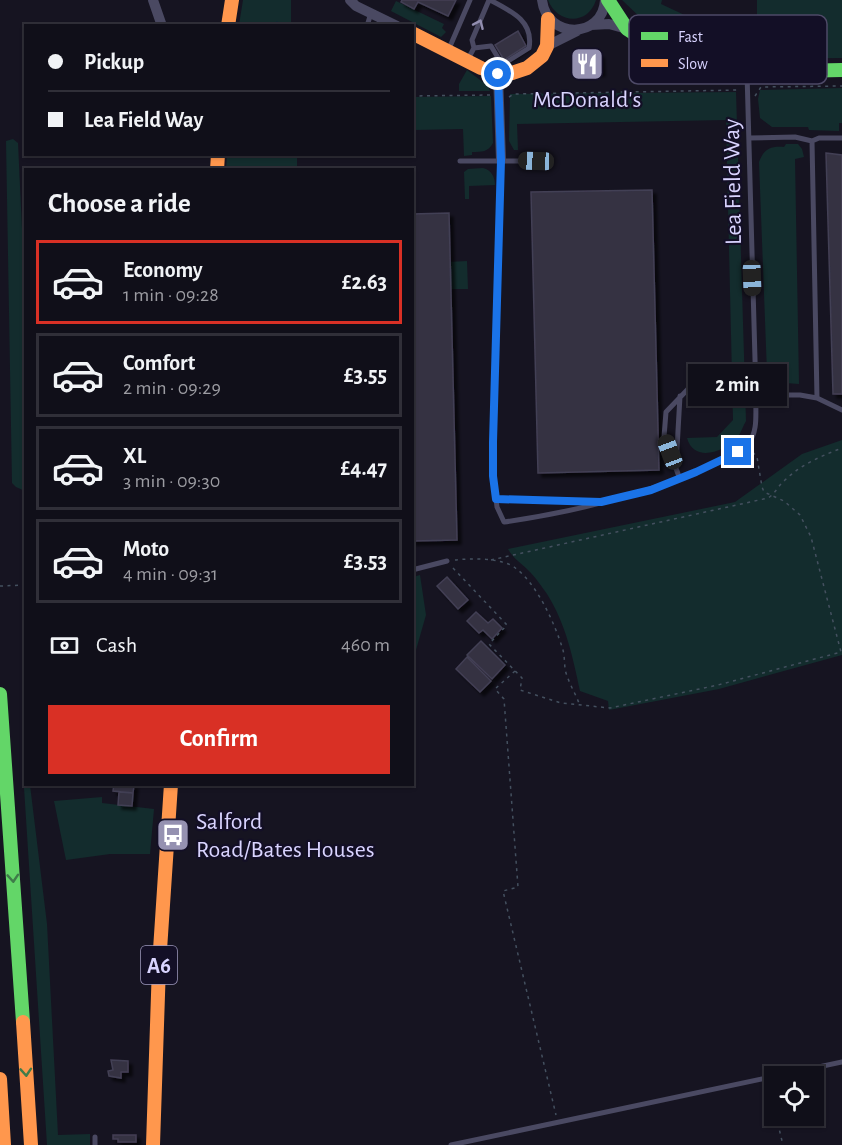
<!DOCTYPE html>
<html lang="en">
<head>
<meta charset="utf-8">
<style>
  body { margin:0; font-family:"Alegreya Sans",sans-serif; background:#1e1d26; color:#f1f3f6; height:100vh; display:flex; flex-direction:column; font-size:22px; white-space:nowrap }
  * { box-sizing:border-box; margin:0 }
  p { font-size:20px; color:#9c9ca2 }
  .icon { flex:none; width:33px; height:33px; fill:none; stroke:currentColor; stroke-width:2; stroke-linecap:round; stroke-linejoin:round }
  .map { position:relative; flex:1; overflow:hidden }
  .panel { position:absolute; left:24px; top:168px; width:390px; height:618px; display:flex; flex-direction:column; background:#100f19; border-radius:0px; box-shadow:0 2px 4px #0004,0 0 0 2px #302f38 }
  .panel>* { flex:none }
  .guide { position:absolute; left:24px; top:24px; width:390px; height:132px; border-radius:0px; box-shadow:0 2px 4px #0004,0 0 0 2px #302f38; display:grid; align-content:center; height:132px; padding:0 24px; background:#100f19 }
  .controls { position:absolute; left:764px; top:1066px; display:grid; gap:12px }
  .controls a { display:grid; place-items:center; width:60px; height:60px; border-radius:0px; background:#100f19; box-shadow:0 2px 4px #0004,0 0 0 2px #302f38; font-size:30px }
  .end { position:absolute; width:27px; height:27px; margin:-14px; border:8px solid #1a73e8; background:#fff; box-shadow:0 0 0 3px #fff }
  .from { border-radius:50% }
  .bubble { position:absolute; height:42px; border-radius:0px; background:#100f19; box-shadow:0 2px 4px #0004,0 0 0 2px #302f38; font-size:20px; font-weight:600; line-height:42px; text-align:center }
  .car { position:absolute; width:18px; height:36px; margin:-18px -9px; border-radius:8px; box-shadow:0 0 4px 2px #0007; background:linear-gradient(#222 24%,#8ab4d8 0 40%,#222 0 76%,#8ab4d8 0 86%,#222 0) }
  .guide b { display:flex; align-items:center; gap:21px; height:57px; font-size:22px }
  .guide b+b { border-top:2px solid #302f38 }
  .guide i { width:15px; height:15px; background:#f1f3f6 }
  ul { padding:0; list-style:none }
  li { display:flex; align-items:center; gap:18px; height:84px; margin:0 12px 9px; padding:0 12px; border:3px solid #302f38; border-radius:0px }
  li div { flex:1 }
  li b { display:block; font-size:22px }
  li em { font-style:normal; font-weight:600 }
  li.current { border-color:#d93025 }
  li>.icon { width:54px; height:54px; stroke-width:1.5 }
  h2 { padding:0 24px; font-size:27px; line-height:72px }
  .pay { display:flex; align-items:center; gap:15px; height:66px; padding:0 24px; font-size:22px }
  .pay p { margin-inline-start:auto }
  .button { display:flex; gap:12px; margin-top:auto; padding:12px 24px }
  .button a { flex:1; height:69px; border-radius:0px; background:#d93025; color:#fff; font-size:24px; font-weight:600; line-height:69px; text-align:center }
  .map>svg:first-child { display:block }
  .green { fill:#132c2d }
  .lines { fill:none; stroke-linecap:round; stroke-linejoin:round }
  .stream { stroke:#0d2144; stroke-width:3 }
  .building { fill:#343243; stroke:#433f54; stroke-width:1.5; filter:url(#shadow) }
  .path { stroke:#44505f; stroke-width:1.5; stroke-dasharray:3 4.5; stroke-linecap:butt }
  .lane { stroke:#4a4962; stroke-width:5 }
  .street { stroke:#4a4962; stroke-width:10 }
  .fast { stroke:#63d668; stroke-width:14 }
  .slow { stroke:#ff974d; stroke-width:14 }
  .oneway { stroke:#928eb0 }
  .oneway2 { stroke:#3f7c4a }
  .route { stroke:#1a73e8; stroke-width:8 }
  .labels { text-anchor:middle; stroke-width:4.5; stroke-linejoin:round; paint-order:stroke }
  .shield { fill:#130f26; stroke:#9e99be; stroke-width:1.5 }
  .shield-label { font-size:22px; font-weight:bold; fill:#d9d4ff }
  .poi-label { font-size:24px; fill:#d9d4ff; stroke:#130f26 }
  .street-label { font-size:24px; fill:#d9d4ff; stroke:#130f26 }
  .key { fill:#130f26; stroke:#4e4a67; stroke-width:1.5 }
  .key-label { font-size:16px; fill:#d9d4ff }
</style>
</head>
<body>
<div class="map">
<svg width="842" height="1145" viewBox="0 0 842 1145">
  <defs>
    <filter id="shadow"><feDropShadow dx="4" dy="4" stdDeviation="1.5" flood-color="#0009"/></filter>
  </defs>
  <rect width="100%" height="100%" fill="#161421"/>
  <!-- green -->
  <path class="green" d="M243,0h48v25h-52z
    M548,0h48c-8,26 -39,24 -48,0z
    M622,0h40l-1,4 79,37 6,-20 11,-1v-20h85v58l-96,1 -23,-3 -28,-7 -33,-14 -21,-12 2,-3z
    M396,1l48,23 -2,4 4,4 -5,5 -50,-26z
    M467,70l21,16 2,5h-31v-7z
    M842,88v35h-3v8l-30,-1 -1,-3h-36l-12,-9 -2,-19 2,-9z
    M736,92l10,329c-3,5 -5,12 -9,17 -13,14 -43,25 -50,0l30,-1 16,-17 -7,-300 -209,4 1,26h-4l-5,-9 1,-47z
    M491,96l2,47c-5,9 -11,9 -21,9v3l-8,1 -1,-27 -50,1v-33z
    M13,139l5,4 8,171 -1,177 -9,-4 -4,-4 -6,-342z
    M786,144h12l4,5 2,8 -9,2 4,225 -27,-2 -5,-9 -8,-211c5,-13 11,-16 25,-15z
    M227,155h70v14h-71z
    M483,168c9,2 12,10 12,17l-26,1v13h-4l-1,-27 4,-3z
    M467,261l1,28h-20v-27z
    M842,440v215l-123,34 -110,21 -1,-9 -28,-10c-7,-33 -14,-67 -33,-97 -5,-7 -11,-16 -17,-22 -8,-9 -16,-12 -22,-23l227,-47 67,-48z
    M420,575l6,40 -12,42 -1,16v-96z
    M25,771l1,13 4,1 17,139 11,211 32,-1v11h-43l-24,-373z
    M102,797v6l52,6 -4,45h-40l-44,6 -12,-59z"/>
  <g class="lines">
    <!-- stream -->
    <path class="stream" d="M274,26l3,-3"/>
  </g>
  <!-- building -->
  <path class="building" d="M402,0h54l-8,16 -30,-14 -4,7 -13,-7z
    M518,31l8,15 -22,14 -9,-15z
    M600,54l1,18 -26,2 -1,-18z
    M826,153l16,2v239h-9z
    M652,190l7,280 -121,3 -7,-281z
    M449,213l8,327 -45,1v-327z
    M447,577l21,23 -10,9 -21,-23z
    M476,612l12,11 5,-4 9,9 -10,11 -9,-9 -4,3 -12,-12z
    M481,641l24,24 -13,14 -25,-24z
    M467,657l24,24 -11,11 -24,-23z
    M114,784l20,1 -1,8 -20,-2z
    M119,792l14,1 -1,13 -14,-1z
    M111,1060l17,1v11h-7v6l-12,-2 -1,-5 5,-1z
    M113,1135h23v7h-18v-3h-5z"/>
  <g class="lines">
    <!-- path -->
    <path class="path" d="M412,96l78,-1
      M755,96l6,-9 81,-1
      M509,97l5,-3 226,-4
      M455,560c16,-2 46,-2 59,7 23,16 41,57 49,83 2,8 1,16 3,23 3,10 9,20 13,30
      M491,560l277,-62c7,-4 10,-12 16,-17 16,-16 37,-25 58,-33
      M453,568l54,57 -18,19 33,34 -2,12 41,13 49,5 108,-23 123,-33 -30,-115 -11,-22 -16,-14 -20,-9 -2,-5 -5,-30 -6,-7
      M0,586l26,-1
      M515,671l-20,18 9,10 14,188 -15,4 53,224
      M768,1084l6,22
      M776,1116l7,29"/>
    <!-- lane -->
    <path class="lane" d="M367,26l4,-13
      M474,48l17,-2 9,15 5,2 24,-15c5,-27 -18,-37 -39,-48
      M448,51l22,-51
      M468,59l6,-11 -2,-8 17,-40
      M749,138l46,-1 17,4 7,-3h23
      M501,160l-8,316 4,31 7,15c70,-10 139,-27 204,-55 13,-6 30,-11 40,-23 11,-13 7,-33 8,-49l-9,-322
      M460,161h76
      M756,395h44l17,3 -5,-257
      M817,398l25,12
      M676,466l4,-70
      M680,479l-16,-42 2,-25 23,-24
      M496,499l95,3
      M412,570l35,-9
      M95,1145v-8
      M451,1145l391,-83"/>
    <!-- street -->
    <path class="street" d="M153,0l9,26
      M350,0l6,6 41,20
      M542,0c5,40 61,39 63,0
      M591,25l18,-1 18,5
      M547,46l30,-15
      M498,74l3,86"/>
    <!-- fast -->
    <path class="fast" d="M608,0l19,29 23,15 42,19 29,7 26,2 95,-2
      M0,694l23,328"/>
    <!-- slow -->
    <path class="slow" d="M228,26l4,-26
      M412,33l69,35 17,6 14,-1 15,-5 15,-12 5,-10 1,-27
      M217,170l1,-16
      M23,1022l8,123
      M0,1079l4,66
      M153,1145l6,-180 12,-181"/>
  </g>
  <!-- one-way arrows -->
  <defs><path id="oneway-chevron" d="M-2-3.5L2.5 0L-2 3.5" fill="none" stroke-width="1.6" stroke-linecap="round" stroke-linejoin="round" transform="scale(1.5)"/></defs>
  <use class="oneway" href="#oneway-chevron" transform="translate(479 24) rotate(-66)"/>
  <g class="oneway2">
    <use href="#oneway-chevron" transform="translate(13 878) rotate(86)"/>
    <use href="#oneway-chevron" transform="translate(26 1072) rotate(86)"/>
  </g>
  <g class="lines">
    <!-- route -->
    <path class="route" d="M498,74l3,86 -8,282v34l3,23 105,3 50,-12 45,-18 42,-20"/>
  </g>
  <!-- icons -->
  <defs>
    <g id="restaurant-square" transform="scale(1.725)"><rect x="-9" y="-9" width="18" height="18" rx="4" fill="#9591b1" stroke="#130f26"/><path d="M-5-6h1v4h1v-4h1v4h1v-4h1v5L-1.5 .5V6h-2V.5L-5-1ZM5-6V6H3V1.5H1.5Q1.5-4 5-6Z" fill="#fff"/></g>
    <g id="bus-square" transform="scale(1.725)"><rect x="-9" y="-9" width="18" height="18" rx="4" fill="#9591b1" stroke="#130f26"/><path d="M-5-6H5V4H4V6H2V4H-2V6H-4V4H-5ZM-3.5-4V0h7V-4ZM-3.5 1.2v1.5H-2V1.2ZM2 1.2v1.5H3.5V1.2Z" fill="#fff"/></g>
  </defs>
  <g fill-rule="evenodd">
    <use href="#restaurant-square" x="587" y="64"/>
    <use href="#bus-square" x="173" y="835"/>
  </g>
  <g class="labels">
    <!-- shield labels -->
    <rect class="shield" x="141" y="946" width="36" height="38" rx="4.5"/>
    <g class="shield-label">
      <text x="159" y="973">A6</text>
    </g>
    <!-- poi labels -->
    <g class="poi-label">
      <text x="587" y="107">McDonald's</text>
      <text x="196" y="829" text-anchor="start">Salford<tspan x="196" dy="28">Road/Bates Houses</tspan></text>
    </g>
    <!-- street labels -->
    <g class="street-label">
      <text transform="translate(732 182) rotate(-91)" y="8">Lea Field Way</text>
    </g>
  </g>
  <!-- legend -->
  <rect x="629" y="15" width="198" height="69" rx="9" class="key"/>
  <rect x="641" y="32" width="27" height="8" fill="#63d668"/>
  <rect x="641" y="59" width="27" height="8" fill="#ff974d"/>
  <g class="key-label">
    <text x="678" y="42">Fast</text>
    <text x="678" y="69">Slow</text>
  </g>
</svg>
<div class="controls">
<a><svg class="icon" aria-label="locate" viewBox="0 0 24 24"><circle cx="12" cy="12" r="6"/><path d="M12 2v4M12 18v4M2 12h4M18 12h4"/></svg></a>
</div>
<i class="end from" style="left:498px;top:74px"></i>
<i class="end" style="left:738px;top:452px"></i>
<div class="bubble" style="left:688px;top:364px;width:99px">2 min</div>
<i class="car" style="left:536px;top:161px;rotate:272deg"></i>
<i class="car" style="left:752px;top:278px;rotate:178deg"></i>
<i class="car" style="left:670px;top:452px;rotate:339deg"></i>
<div class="guide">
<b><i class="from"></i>Pickup</b>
<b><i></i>Lea Field Way</b>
</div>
<section class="panel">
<h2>Choose a ride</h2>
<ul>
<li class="current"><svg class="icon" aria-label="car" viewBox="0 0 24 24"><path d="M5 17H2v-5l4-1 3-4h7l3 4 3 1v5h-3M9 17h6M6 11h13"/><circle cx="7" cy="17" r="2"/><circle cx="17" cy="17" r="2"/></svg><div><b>Economy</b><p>1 min · 09:28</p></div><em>£2.63</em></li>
<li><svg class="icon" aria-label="car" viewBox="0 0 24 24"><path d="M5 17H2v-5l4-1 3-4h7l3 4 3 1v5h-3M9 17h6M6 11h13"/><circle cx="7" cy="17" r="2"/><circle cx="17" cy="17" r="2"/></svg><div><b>Comfort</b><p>2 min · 09:29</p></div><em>£3.55</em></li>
<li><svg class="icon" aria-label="car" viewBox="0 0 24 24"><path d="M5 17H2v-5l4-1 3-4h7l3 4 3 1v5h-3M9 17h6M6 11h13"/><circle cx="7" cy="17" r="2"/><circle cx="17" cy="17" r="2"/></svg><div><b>XL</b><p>3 min · 09:30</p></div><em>£4.47</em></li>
<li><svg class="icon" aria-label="car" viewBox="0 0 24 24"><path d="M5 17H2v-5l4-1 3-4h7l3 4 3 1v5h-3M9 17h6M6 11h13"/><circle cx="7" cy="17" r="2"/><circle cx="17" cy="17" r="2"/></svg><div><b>Moto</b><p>4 min · 09:31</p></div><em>£3.53</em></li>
</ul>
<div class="pay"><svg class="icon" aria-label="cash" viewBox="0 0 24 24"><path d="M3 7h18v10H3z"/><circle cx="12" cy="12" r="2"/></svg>Cash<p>460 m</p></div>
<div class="button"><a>Confirm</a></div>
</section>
</div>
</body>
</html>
